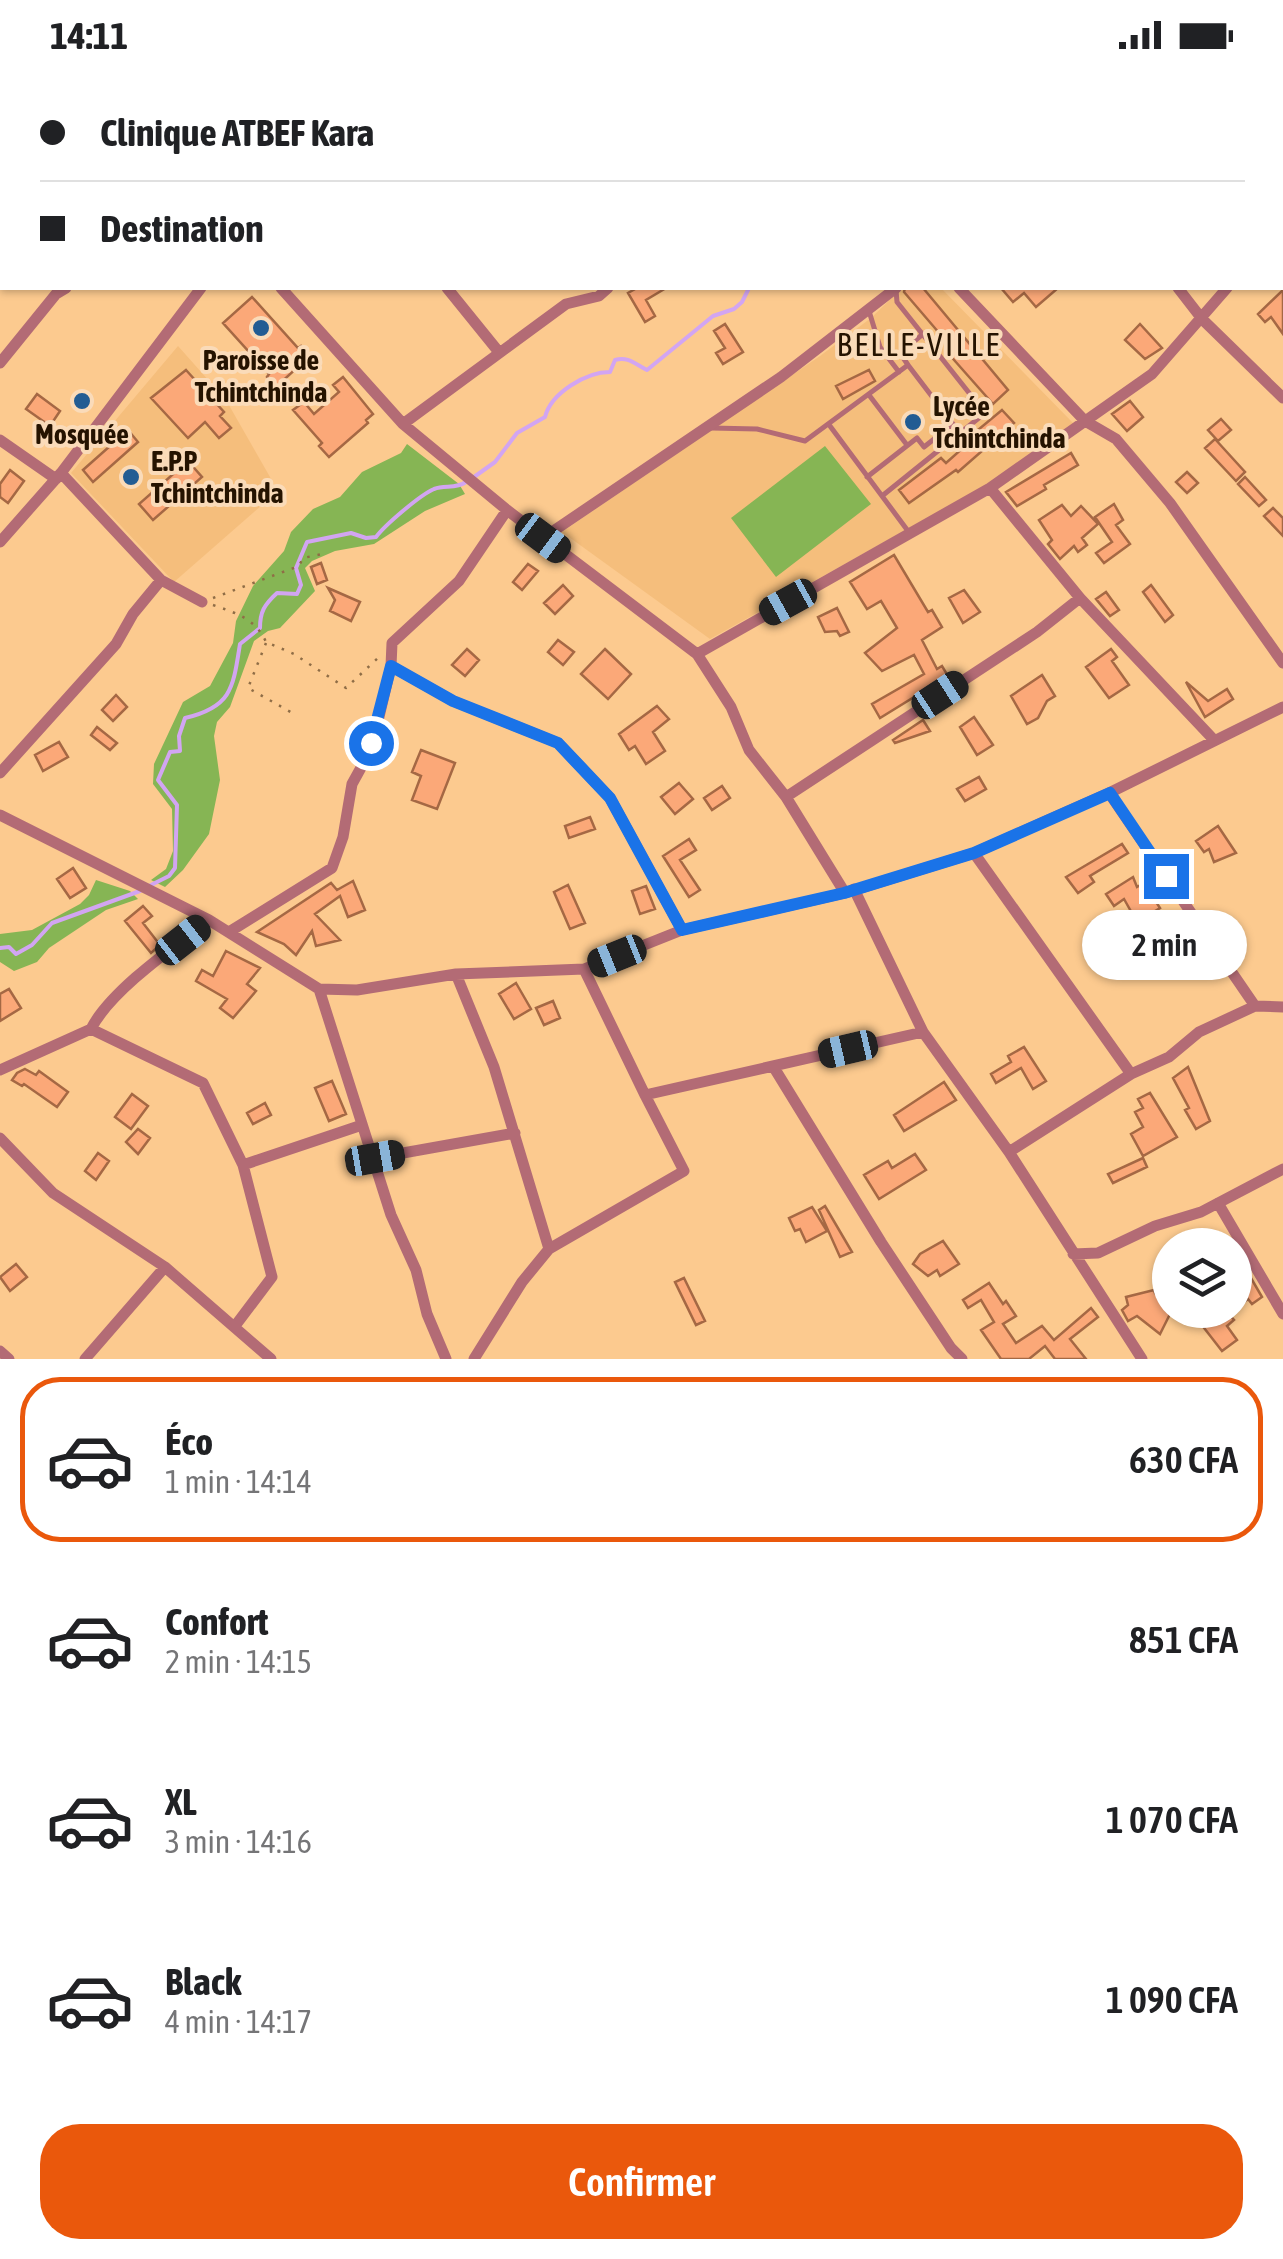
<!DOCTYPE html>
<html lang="fr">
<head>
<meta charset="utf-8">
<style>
  body { margin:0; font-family:"Asap Condensed",sans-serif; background:#f2f2f2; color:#202124; height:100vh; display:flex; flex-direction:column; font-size:38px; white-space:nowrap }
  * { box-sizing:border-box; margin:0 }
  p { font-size:32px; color:#757577 }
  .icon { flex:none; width:55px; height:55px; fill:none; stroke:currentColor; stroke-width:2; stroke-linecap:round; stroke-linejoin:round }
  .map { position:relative; height:1289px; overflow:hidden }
  .sheet { display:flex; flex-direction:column; background:#fff; flex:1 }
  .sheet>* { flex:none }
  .banner { position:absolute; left:0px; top:0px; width:1285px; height:220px; box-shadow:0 2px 8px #0004; display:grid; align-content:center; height:220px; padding:0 40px; background:#fff }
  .buttons { position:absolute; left:1152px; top:1158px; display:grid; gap:20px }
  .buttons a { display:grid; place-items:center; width:100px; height:100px; border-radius:50%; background:#fff; box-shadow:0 2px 8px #0004; font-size:50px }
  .end { position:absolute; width:45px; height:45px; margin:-22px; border:12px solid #1a73e8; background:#fff; box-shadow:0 0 0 5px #fff }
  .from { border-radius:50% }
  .bubble { position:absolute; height:70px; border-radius:35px; background:#fff; box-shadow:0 2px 8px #0004; font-size:32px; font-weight:600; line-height:70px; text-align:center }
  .car { position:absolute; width:30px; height:60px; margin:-30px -15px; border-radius:12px; box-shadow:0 0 8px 2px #0007; background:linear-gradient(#222 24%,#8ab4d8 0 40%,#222 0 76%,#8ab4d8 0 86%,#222 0) }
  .banner b { display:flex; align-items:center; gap:35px; height:95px; font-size:38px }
  .banner b+b { border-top:2px solid #e0e0e0 }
  .banner i { width:25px; height:25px; background:#202124 }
  ul { padding:18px 0 0; list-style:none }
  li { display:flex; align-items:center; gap:30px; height:165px; margin:0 20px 15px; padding:0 20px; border:5px solid transparent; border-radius:40px }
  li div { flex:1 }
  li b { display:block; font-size:38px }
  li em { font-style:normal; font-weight:600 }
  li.selected { border-color:#ea580c }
  li>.icon { width:90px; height:90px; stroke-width:1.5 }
  .primary-button { display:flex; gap:20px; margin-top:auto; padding:20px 40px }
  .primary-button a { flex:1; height:115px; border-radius:40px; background:#ea580c; color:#fff; font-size:40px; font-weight:600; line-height:115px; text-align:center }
  .status { display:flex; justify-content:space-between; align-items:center; height:70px; padding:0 50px; background:#fff; direction:ltr }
  .status svg { height:28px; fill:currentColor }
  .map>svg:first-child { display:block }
  .built { fill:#f5be7c }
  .green { fill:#86b554 }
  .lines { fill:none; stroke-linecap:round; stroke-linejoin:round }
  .stream { stroke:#d2a5f2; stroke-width:4 }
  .building { fill:#fba878; stroke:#a56844; stroke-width:2.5 }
  .path { stroke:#8f6d46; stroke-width:2.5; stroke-dasharray:2.5 8; stroke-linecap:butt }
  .lane { stroke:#b36b75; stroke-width:5 }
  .street { stroke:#b36b75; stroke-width:11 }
  .route { stroke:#1a73e8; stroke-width:12 }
  .poi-dot { fill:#225c93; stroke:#fadbb9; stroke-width:4 }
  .labels { text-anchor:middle; stroke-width:8; stroke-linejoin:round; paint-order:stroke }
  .poi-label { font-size:28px; font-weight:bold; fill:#251300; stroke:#fadbb9 }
  .quarter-label { font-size:32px; letter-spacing:2.5px; fill:#251300; stroke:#fadbb9 }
</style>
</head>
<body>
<div class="status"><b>14:11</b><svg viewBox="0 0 49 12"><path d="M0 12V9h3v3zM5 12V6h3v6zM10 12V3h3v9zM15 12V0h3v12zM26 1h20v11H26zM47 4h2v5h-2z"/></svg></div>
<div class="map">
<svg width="1283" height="1289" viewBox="0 0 1283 1289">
  <rect width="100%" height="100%" fill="#fcca8f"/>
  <!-- built -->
  <path class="built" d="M902,218h39l134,137 -85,58 -280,156 -148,-107 258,-176 51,-38z
    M178,276l48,54 52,91 -104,91 -103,-109z"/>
  <!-- green -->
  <path class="green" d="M407,374l52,40 6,10 -40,17 -51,33 -39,7 -23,10 -7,7 10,23 -35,37 -12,3 -14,10 -24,66 -13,15 -3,14 6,44 -11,54 -26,36 -18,17 -14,-7 15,-11 7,-18 -1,-42 -19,-25 1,-20 29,-62 27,-16 23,-43 3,-22 17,-35 31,-35 7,-19 22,-23 27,-12 22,-25 39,-19z
    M825,376l46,58 -95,73 -45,-59z
    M96,810l34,11 8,8 -32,11 -57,38 -12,14 -23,9 -14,-9v-28l32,-4 48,-26 9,-9z"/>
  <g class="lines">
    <!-- stream -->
    <path class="stream" d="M474,407l21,-15 22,-29 28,-16c6,-24 41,-45 65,-45l5,-12c13,-4 20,4 32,10l66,-54 21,-7 8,-7 7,-14
      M149,816l20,-10 6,-8 2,-63 -19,-25 12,-28 10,-1 -1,-15 6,-18c47,-11 48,-30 55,-74l20,-16c0,-16 4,-23 17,-35l20,1 4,-9 -5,-17 11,-26 44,-9 15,5 10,-1c9,-12 44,-42 58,-48 11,-4 22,0 32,-7
      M0,878l9,-1 7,7 16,-9 20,-22 88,-32"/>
  </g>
  <!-- building -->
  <path class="building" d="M637,218h29l-20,12 9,16 -10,6 -17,-29z
    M905,218h18l85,102 -15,14 -46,-52 5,-4 -48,-56z
    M1001,218h57l-22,19 -12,-14 -11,9z
    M1283,220v44l-12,-17 -6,5 -7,-8z
    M252,227l46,51 3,-2 9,10 -34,31 -9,-10 2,-3 -46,-51z
    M725,254l18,28 -20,12 -7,-11 9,-5 -11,-17z
    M1140,254l22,24 -17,11 -20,-19z
    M186,300l38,42 -4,4 11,12 -12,10 -14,-16 -17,16 -37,-40z
    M869,300l6,11 -32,18 -7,-13z
    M343,307l30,37 -7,6 2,3 -39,34 -10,-11 3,-3 -29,-33 11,-8 10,12 25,-22 -6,-7z
    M37,324l23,17 -10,15 -24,-17z
    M1130,331l13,16 -16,14 -15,-17z
    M1002,340l12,13 -56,49 -2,-2 -47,33 -10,-13 42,-32 5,5 18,-16 -3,-3z
    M1221,349l10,11 -13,11 -10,-11z
    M128,360l10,12 -45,40 -10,-12z
    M1215,369l30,33 -9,9 -31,-33z
    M1071,383l7,12 -34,20 2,4 -29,17 -11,-14z
    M188,391l14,16 -49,43 -14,-16z
    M10,400l14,11 -16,22 -8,-6v-13z
    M1187,402l11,11 -11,10 -11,-11z
    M1245,407l21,23 -7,6 -21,-22z
    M1114,434l9,16 -7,5 14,19 -26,19 -8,-10 16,-11 -17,-25z
    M1062,435l9,11 10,-10 17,18 -16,14 5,7 -9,7 -4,-6 -14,13 -12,-15 4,-4 -13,-20z
    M1273,438l10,10v18l-19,-20z
    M894,485l34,57 4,-2 10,17 -20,13 15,29 5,-3 6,10 -68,42 -8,-14 52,-30 -10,-19 -32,16 -17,-18 32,-25 -16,-27 -14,8 -17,-27z
    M321,493l6,17 -10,4 -6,-17z
    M528,494l10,7 -16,19 -9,-8z
    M563,515l10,11 -18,18 -11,-11z
    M1151,515l22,30 -8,7 -22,-30z
    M328,518l32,14 -9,19 -21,-10 5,-11z
    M964,520l16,22 -17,11 -14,-25z
    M1106,522l13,18 -9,6 -14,-17z
    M837,538l12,24 -9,4 -3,-5 -12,1 -7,-15z
    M558,570l16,12 -11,13 -15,-13z
    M467,579l12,11 -14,16 -13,-11z
    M605,579l26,25 -23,25 -27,-25z
    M1111,579l6,8 -5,4 17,24 -20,13 -23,-31z
    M1042,605l13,21 -8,5 -9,17 -11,6 -16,-28z
    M1186,612l22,19 19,-12 6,10 -28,18z
    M116,625l11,12 -14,14 -11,-11z
    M657,636l12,13 -16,13 12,19 -19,13 -11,-18 -6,4 -10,-16z
    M974,647l19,28 -16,10 -17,-28z
    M923,650l7,11 -35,12 -2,-3z
    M97,657l20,16 -7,7 -19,-15z
    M59,672l9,15 -25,14 -8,-16z
    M421,680l34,13 -18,46 -25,-9 9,-24 -9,-4z
    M979,707l7,12 -21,12 -8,-12z
    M679,713l14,16 -18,15 -14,-17z
    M722,716l8,12 -18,12 -8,-12z
    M590,747l5,12 -26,9 -4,-12z
    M1218,756l18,27 -22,9 -5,-13 -5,3 -8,-11z
    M689,769l7,11 -16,10 20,30 -11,7 -26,-41z
    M1122,774l6,9 -38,23 4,6 -16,11 -12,-16z
    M73,798l13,20 -16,10 -13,-19z
    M1133,807l4,10 7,-4 16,25 -23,14 -13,-23 -10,7 -8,-12z
    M353,811l12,29 -17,7 -8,-21 -25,18 25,26 -24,6 -4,-15 -16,24 -12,-11 -27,-12 74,-49 6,7z
    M568,815l17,38 -15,6 -16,-37z
    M646,816l9,23 -15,5 -8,-23z
    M143,836l9,10 -9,7 17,22 -9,8 -26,-32z
    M226,881l34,17 -13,16 9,7 -23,27 -13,-10 7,-9 -31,-18 6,-11 11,6z
    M516,913l15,26 -17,10 -15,-25z
    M9,919l12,19 -21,13v-27z
    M553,931l7,17 -16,7 -8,-17z
    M1024,977l22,34 -13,8 -12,-21 -25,15 -5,-9 20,-12 -3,-6z
    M1188,997l22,54 -14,8 -11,-19 4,-2 -16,-30z
    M25,999l11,6 3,-4 29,21 -11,15 -33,-23 -2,2 -10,-6 5,-7z
    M332,1011l14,33 -17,7 -14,-33z
    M944,1012l12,18 -52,31 -10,-16z
    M1150,1023l27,44 -34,19 -12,-22 12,-7 -8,-15 8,-4 -5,-9z
    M132,1024l16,12 -17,23 -16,-12z
    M265,1033l6,12 -18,9 -6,-11z
    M138,1059l12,9 -12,16 -12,-12z
    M98,1083l11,8 -13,19 -11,-9z
    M915,1084l11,16 -47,29 -15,-24 24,-14 4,7z
    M1143,1088l4,9 -34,16 -5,-9z
    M825,1136l27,46 -12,5 -21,-47z
    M812,1137l15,24 -21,11 -6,-13 -5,2 -6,-13z
    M943,1171l16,23 -19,12 -3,-6 -9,6 -15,-12 7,-10z
    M16,1194l11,13 -17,14 -10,-14z
    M1244,1196l18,31 -10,7 -4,-5 -4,3 -9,-12v-18z
    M684,1208l21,43 -9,4 -21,-43z
    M989,1213l14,21 3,-3 10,15 -13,8 13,19 26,-17 12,14 37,-32 7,9 -28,22 16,20h-31l-10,-13 -16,13h-28l-20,-29 13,-8 -13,-22 -13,8 -5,-8z
    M1154,1220l1,3 15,-3v24l-10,20 -23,-18 -9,5 -6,-11 6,-5 -2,-8z
    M1221,1240h4l9,10 -7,6 10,14 -15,11 -21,-27z"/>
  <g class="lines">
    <!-- path -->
    <path class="path" d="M213,528l86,-32 4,-8 19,-4
      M213,535c23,8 43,14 53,37l28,12 52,34 34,-32
      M266,573l-18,45 48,27"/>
    <!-- lane -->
    <path class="lane" d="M869,241l11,36 19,25
      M908,295l-8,-12 23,-19
      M869,325l38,50
      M830,356l78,105
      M711,358l46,1 48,12 103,-76 45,59 -29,23 -7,-9 -50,39
      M882,426l103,-83 -88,-111 -1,-12"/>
    <!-- street -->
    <path class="street" d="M309,0l2,2
      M409,0l3,2
      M611,0l3,2
      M763,0l2,2
      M970,0l2,2
      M1177,0l2,2
      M83,2l3,-2
      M376,2l2,-2
      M0,83l2,-3
      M1282,110l1,1
      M1282,156h1
      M281,218l122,136 104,86 190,144 293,-166 162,-114 75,-86
      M447,218l51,63
      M959,218l126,133 31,18 54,64 113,160
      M1178,218l24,31 81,79
      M0,293l56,-69 10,-6
      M403,354l163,-120 33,-8 9,-8
      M0,370l56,39
      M61,403l100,107 41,22
      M990,418l90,110 134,142
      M507,440l-48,71 -67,62 -1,23 62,35 105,42 52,55 72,132
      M543,468l238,-161 115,-89
      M0,472l61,-69 140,-185
      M697,584l34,53 18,43 37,47 59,96
      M0,703l116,-129 17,-30 28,-34
      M1109,723l146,213
      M786,727l251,-165 43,-34
      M0,745l209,105 110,69 38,1 99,-16 128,-5 98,-39 163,-37 129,-40 135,-60 174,-86
      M974,783l157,221
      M854,819l69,143 86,120 133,207
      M229,862l103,-64 11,-31 9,-53 11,-20 15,-43 13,-55
      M584,899l61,126 278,-63
      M456,904l38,93 55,182 -27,33 -48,77
      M319,919l72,226 25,55 11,44 19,45
      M91,959l112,54 40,82 29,112 -37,49
      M773,996l108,176 70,106 11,11
      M0,1000l91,-41c19,-38 84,-83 118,-109
      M0,1068l53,55 112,74 106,92
      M1009,1082l122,-78 38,-17 30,-25 56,-26 28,1
      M375,1088l140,-25
      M243,1095l119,-40
      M1218,1133l65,111
      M549,1179l135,-78 -39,-76
      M1073,1184l25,-1 57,-27 46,-14 82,-43
      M0,1281l9,8
      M85,1289l80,-92"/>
  </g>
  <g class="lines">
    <!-- route -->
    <path class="route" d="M371,673l20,-77 62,35 105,42 52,55 72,132 162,-37 130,-40 136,-60 56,83"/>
  </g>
  <!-- markers -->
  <g class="poi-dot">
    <circle cx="261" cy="258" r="10"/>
    <circle cx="82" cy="331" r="10"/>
    <circle cx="913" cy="352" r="10"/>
    <circle cx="131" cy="407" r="10"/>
  </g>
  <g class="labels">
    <!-- poi labels -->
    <g class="poi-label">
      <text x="261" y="300">Paroisse de<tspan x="261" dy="32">Tchintchinda</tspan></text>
      <text x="933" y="346" text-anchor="start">Lycée<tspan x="933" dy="32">Tchintchinda</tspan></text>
      <text x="82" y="374">Mosquée</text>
      <text x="151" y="401" text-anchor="start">E.P.P<tspan x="151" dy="32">Tchintchinda</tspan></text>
    </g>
    <!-- quarter labels -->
    <g class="quarter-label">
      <text x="919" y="286">BELLE-VILLE</text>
    </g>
  </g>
</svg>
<div class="buttons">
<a><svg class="icon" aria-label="layers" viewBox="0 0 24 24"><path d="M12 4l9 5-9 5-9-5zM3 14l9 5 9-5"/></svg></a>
</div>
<i class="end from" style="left:371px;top:673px"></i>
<i class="end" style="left:1166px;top:806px"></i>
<div class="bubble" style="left:1082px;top:840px;width:165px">2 min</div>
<i class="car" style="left:543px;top:468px;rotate:127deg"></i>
<i class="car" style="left:788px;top:532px;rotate:241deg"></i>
<i class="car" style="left:940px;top:625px;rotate:57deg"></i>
<i class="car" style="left:183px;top:870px;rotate:52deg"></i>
<i class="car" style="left:617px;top:886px;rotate:248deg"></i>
<i class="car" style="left:848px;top:979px;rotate:257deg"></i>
<i class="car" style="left:375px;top:1088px;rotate:80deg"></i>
<div class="banner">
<b><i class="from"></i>Clinique ATBEF Kara</b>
<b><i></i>Destination</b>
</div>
</div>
<section class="sheet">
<ul>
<li class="selected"><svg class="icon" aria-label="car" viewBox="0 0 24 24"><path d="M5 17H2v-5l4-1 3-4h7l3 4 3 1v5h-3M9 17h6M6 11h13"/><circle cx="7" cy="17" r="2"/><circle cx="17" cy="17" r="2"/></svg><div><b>Éco</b><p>1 min · 14:14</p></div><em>630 CFA</em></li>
<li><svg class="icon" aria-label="car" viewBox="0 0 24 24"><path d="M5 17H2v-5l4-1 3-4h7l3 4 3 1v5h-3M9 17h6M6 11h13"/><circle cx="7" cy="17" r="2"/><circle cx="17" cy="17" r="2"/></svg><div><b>Confort</b><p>2 min · 14:15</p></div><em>851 CFA</em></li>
<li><svg class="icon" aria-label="car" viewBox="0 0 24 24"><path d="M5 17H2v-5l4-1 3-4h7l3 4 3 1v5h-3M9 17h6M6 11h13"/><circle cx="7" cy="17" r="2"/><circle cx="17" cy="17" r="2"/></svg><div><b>XL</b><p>3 min · 14:16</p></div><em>1 070 CFA</em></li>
<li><svg class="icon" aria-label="car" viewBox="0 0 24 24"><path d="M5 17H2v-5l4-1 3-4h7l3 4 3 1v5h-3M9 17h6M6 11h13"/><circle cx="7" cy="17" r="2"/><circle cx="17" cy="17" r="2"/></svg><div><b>Black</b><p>4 min · 14:17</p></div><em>1 090 CFA</em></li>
</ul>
<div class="primary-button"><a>Confirmer</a></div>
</section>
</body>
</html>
